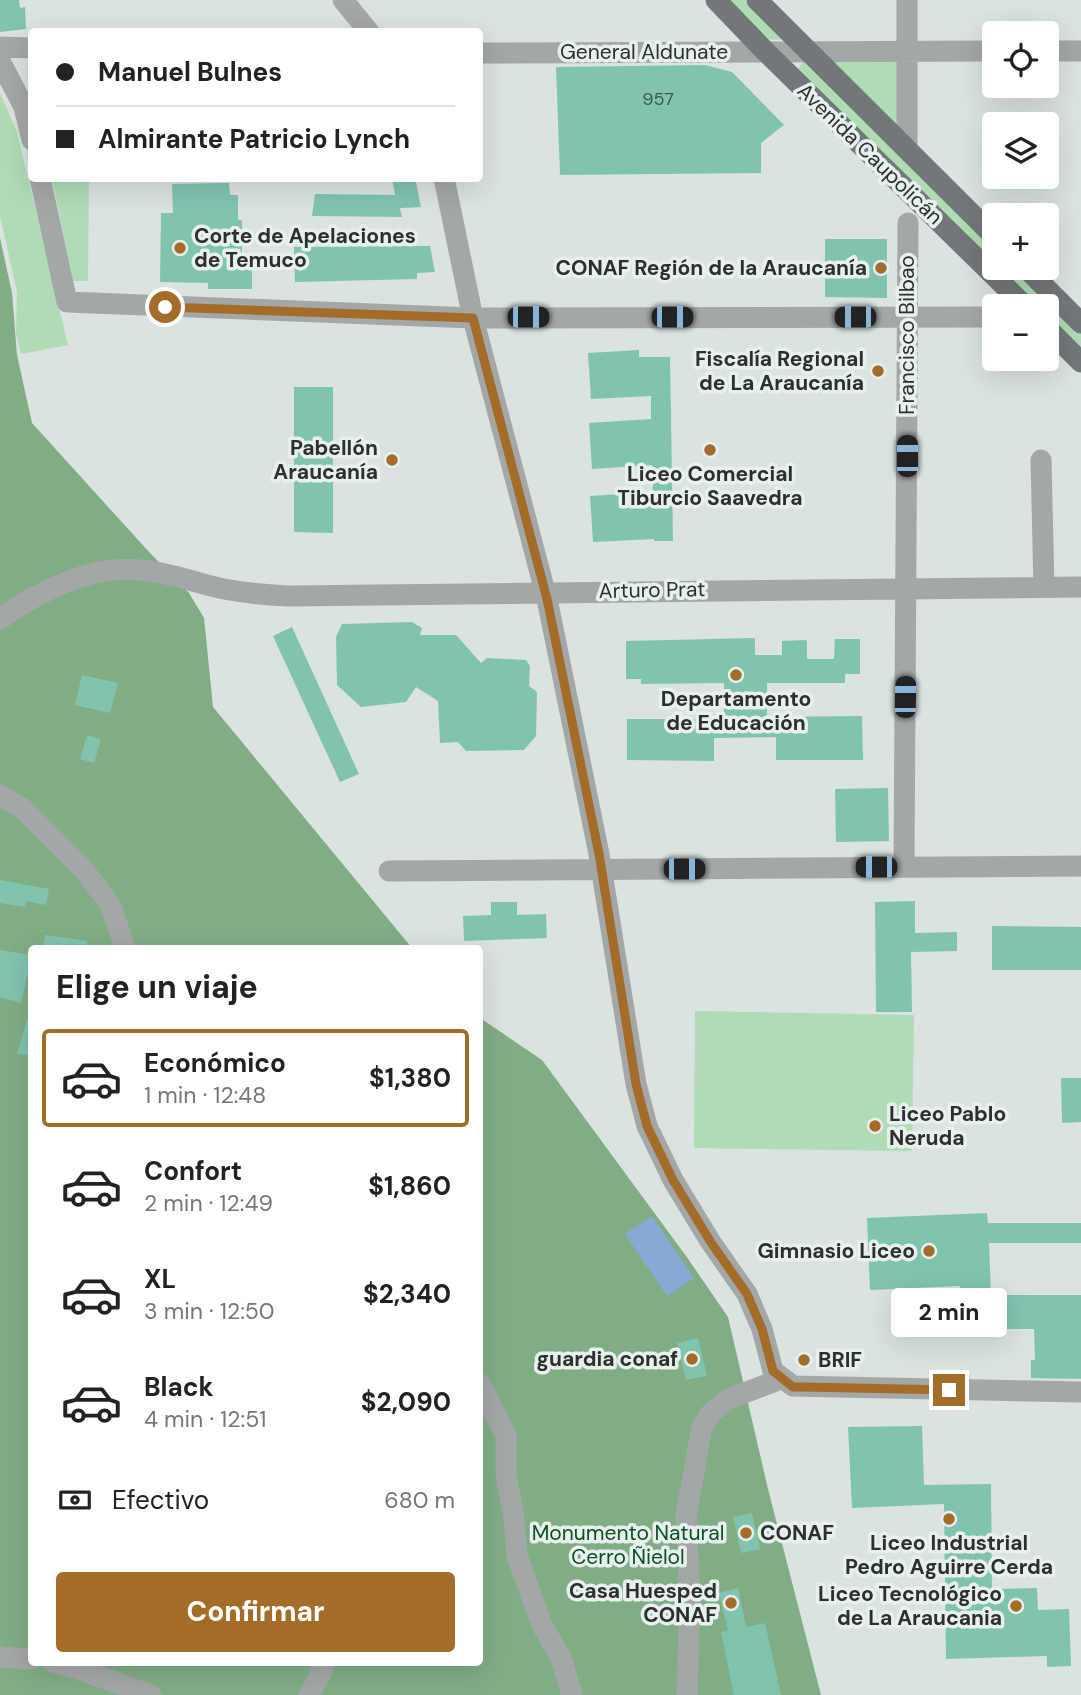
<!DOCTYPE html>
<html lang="es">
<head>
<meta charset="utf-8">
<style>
  body { margin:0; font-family:"DM Sans",sans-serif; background:#f2f2f2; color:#222; height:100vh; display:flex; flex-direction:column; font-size:26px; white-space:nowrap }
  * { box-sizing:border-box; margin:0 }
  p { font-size:23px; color:#767676 }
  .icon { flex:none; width:38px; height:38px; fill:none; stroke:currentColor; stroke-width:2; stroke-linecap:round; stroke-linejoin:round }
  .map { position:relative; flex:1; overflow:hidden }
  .drawer { position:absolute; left:28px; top:945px; width:455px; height:721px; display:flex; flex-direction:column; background:#fff; border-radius:7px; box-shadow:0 7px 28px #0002 }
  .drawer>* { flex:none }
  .banner { position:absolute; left:28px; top:28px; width:455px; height:154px; border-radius:7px; box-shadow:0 7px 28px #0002; display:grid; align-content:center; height:154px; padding:0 28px; background:#fff }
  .fabs { position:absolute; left:982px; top:21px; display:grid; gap:14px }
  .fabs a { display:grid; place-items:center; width:77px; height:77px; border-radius:7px; background:#fff; box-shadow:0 7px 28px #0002; font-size:35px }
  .end { position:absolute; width:32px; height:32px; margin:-16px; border:9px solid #a46c29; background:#fff; box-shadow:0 0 0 4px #fff }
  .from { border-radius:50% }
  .bubble { position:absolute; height:49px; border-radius:7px; background:#fff; box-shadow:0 7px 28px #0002; font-size:23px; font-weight:700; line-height:49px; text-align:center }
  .car { position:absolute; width:21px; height:42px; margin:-21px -10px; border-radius:9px; box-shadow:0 0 5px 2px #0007; background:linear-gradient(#222 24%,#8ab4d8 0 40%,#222 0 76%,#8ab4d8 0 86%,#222 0) }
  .banner b { display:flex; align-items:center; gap:24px; height:66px; font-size:26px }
  .banner b+b { border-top:2px solid #e0e0e0 }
  .banner i { width:18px; height:18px; background:#222 }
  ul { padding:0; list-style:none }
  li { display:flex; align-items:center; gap:21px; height:98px; margin:0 14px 10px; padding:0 14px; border:4px solid transparent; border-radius:7px }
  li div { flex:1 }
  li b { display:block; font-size:26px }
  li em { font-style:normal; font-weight:700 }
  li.on { border-color:#a46c29 }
  li>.icon { width:63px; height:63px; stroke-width:1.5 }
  h2 { padding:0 28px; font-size:32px; line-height:84px }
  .pay { display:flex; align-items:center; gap:18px; height:77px; padding:0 28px; font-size:26px }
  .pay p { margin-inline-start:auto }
  .primary-button { display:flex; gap:14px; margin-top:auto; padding:14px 28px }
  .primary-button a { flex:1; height:80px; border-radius:7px; background:#a46c29; color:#fff; font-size:28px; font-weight:700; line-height:80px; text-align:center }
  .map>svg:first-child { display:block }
  .green { fill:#b0dbb4 }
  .forest { fill:#81ad85 }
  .water { fill:#86aad5 }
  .building { fill:#80c4b0 }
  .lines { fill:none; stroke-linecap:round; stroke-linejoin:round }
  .minor { stroke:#a4a7a8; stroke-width:21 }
  .major { stroke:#727779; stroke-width:21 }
  .route { stroke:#a46c29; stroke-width:9 }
  .poi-dot { fill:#a46c29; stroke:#e7efef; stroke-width:2.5 }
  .labels { text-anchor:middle; stroke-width:7; stroke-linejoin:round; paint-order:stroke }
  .number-label { font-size:18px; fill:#41544f }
  .street-label { font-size:21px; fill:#2c2f2f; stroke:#e7efef }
  .poi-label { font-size:21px; font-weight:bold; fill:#2c2f2f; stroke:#e7efef; text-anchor:end }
  .park-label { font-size:21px; fill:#0a501d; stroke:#e7efef }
</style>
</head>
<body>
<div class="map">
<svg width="1081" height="1695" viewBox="0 0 1081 1695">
  <rect width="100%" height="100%" fill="#dae2e2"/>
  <!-- green -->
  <path class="green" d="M722,0h26l41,40 -29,-1z
    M807,56l187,186v26h26l61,61v26l-34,-34 -1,-15h-14l-237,-233z
    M822,57l80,2 -1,76z
    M0,93l17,39 51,213 -47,9 -5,-21 1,-41 -17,-76z
    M52,179h37l-1,102h-15z
    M695,1011l219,4 -2,136 -218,-3z"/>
  <!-- forest -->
  <path class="forest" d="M0,238l12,55 5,62 15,68 117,129 40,41 15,25 9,89 199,241h-380v714h448v-644l62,42 144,196 42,61 40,172 53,206h-821z"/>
  <!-- water -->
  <path class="water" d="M652,1216l42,62 -27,18 -42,-62z"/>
  <!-- building -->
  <path class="building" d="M0,0h19l1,8 5,-1 1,22 -26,3z
    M705,65l27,7 52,53 -23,18v30l-201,2 -4,-108z
    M392,178h23l6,29 -21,1 2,9 -90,-1 3,-22 80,1z
    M229,183l1,12h8v25h4v49h10v20h-44v-6l-48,-1 1,-69h12l-1,-29z
    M825,239h62v59l-62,-1z
    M430,246l5,26 -18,1v6l-122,3 -1,-35z
    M639,350v7h31l3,184h-19v-2l-61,3 -3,-46 63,-4 -1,-27 -60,4 -3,-46 62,-4v-23l-60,3 -3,-46z
    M294,387h39v146l-39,-1z
    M412,622l10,6 -2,7h36l25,28 6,-5 39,2 4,6 -1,20 8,6 -1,44 -12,14 -58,1 -8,-9 -18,1 -2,-42 -22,-14 -10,15 -45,5 -24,-22 -1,-48 6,-13z
    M292,627l67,147 -19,8 -67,-146z
    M755,638v17h27v-14l25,-1v19h27l1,-20h25v35h-15v9h-78v34l95,-1 1,44h-87v-23l-62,1v23l-87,-1v-41h97v-36l-83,1v-5h-15v-38z
    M82,675l36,8 -8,30 -35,-8z
    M87,735l14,4 -7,24 -14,-4z
    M888,788l1,53 -53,1 -1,-53z
    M0,880l49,9 -3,16 -20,-4 -1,6 -25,-4z
    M915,901v32l42,-1v19l-46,1 1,60h-36l-1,-110z
    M491,902h26v13l29,-1 1,24 -83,3 -1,-25 28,-1z
    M992,926l89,1v43h-89z
    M45,935l42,6v7h-44z
    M0,950l32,5 -11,48 -21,-6z
    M28,1017h4v39l-15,-2z
    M1061,1078h20v44l-19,1z
    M987,1213l1,10h93v20h-92l2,52h90v84l-50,-1v-18h4l-1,-31h-74v-43l-90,4 -3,-72z
    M698,1338l9,38 -21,4 -9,-37z
    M922,1426l2,59 67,-1 1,105 45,-1 1,22 31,-1 2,57 -24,1v-11l-101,3 -2,-155 -92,4 -4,-81z
    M752,1513l8,36 -19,4 -8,-36z
    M738,1588l8,39 19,-4 16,72h-47l-13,-63 7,-1 -9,-38z"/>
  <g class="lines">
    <!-- minor -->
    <path class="minor" d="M343,0l26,32
      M907,0v148
      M0,47l32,1
      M1046,51h35
      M480,53l514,-2
      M0,61l24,46 8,33
      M40,178l27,124 406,16 521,-1
      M444,178l29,140 74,281 52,255 37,230 11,42 26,54 37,61 37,53 15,35 11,42 20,15 288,6
      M1041,460l3,127
      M0,619c39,-28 91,-54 140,-49 28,2 56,13 84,19 21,4 42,6 64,7l793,-9
      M0,795l22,13 61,61 28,37 14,42
      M904,867l4,-644
      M389,871l692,-5
      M480,1384l26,52v40l8,41 3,39 25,69 19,33 11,37
      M0,1657l32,2
      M52,1662l23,6 76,27
      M309,1695l14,-26 2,-7
      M687,1695l3,-98 -4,-82 16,-88 9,-14 17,-14 53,-20"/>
    <!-- major -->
    <path class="major" d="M716,0l49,51 260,255
      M757,0l237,236
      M1026,268l55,55
      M1046,327l35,35"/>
  </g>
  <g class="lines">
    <!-- route -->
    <path class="route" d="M165,307l308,11 74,281 52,255 37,230 11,42 26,54 37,61 37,53 15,35 11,42 20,16h11l145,3"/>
  </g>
  <!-- markers -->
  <g class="poi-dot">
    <circle cx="180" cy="248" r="7"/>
    <circle cx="881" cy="268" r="7"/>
    <circle cx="878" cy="371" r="7"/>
    <circle cx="710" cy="450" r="7"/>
    <circle cx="392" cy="460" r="7"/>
    <circle cx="736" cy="675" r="7"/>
    <circle cx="875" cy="1126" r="7"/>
    <circle cx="929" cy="1251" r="7"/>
    <circle cx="692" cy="1359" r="7"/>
    <circle cx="804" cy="1360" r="7"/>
    <circle cx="949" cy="1519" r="7"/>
    <circle cx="746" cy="1533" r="7"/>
    <circle cx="731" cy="1603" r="7"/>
    <circle cx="1016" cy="1606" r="7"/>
  </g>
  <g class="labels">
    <!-- number labels -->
    <g class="number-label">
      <text x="658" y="105">957</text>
    </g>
    <!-- street labels -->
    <g class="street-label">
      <text x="644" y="59">General Aldunate</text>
      <text transform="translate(870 154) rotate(44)" y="7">Avenida Caupolicán</text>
      <text transform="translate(907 335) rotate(-90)" y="7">Francisco Bilbao</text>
      <text transform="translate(652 590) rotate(-1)" y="7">Arturo Prat</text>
    </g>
    <!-- poi labels -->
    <g class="poi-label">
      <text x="194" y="243" text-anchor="start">Corte de Apelaciones<tspan x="194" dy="24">de Temuco</tspan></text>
      <text x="867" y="275">CONAF Región de la Araucanía</text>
      <text x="864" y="366">Fiscalía Regional<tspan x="864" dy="24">de La Araucanía</tspan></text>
      <text x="378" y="455">Pabellón<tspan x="378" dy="24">Araucanía</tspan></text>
      <text x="710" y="481" text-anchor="middle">Liceo Comercial<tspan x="710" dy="24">Tiburcio Saavedra</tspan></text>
      <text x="736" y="706" text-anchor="middle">Departamento<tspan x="736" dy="24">de Educación</tspan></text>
      <text x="889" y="1121" text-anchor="start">Liceo Pablo<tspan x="889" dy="24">Neruda</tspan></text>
      <text x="915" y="1258">Gimnasio Liceo</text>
      <text x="678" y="1366">guardia conaf</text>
      <text x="818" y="1367" text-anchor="start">BRIF</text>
      <text x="760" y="1540" text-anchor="start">CONAF</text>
      <text x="949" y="1550" text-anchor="middle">Liceo Industrial<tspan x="949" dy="24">Pedro Aguirre Cerda</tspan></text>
      <text x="717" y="1598">Casa Huesped<tspan x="717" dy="24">CONAF</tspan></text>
      <text x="1002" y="1601">Liceo Tecnológico<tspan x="1002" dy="24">de La Araucania</tspan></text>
    </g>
    <!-- park labels -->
    <g class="park-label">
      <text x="628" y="1540">Monumento Natural<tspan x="628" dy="24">Cerro Ñielol</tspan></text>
    </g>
  </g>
</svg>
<div class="fabs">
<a><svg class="icon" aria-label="locate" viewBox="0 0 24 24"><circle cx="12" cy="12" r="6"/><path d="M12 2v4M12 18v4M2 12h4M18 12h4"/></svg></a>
<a><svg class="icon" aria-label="layers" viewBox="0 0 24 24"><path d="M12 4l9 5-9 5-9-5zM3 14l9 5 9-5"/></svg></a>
<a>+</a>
<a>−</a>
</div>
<i class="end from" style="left:165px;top:307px"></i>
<i class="end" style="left:949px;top:1390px"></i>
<div class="bubble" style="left:891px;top:1288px;width:116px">2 min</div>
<i class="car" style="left:528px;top:317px;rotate:90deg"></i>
<i class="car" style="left:672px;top:317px;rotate:90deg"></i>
<i class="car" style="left:855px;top:317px;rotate:270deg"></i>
<i class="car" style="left:907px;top:456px;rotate:0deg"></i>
<i class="car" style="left:905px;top:697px;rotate:1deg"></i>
<i class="car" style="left:876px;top:867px;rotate:270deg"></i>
<i class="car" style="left:684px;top:869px;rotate:90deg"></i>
<div class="banner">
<b><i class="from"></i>Manuel Bulnes</b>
<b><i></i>Almirante Patricio Lynch</b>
</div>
<section class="drawer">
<h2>Elige un viaje</h2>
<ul>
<li class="on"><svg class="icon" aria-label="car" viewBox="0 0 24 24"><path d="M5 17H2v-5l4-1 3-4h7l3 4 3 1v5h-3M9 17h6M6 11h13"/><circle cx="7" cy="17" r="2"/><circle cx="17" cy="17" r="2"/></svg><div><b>Económico</b><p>1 min · 12:48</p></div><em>$1,380</em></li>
<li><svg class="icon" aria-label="car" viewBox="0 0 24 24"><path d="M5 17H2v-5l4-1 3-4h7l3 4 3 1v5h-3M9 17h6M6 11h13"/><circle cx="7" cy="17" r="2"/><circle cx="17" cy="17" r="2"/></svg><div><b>Confort</b><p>2 min · 12:49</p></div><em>$1,860</em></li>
<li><svg class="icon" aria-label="car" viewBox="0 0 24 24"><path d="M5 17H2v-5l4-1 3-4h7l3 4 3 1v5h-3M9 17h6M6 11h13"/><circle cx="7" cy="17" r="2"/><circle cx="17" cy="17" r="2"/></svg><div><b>XL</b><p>3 min · 12:50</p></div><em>$2,340</em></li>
<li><svg class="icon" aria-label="car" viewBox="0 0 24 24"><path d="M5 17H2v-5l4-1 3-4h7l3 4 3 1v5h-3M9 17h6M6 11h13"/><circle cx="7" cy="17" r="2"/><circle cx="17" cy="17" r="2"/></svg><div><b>Black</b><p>4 min · 12:51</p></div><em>$2,090</em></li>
</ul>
<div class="pay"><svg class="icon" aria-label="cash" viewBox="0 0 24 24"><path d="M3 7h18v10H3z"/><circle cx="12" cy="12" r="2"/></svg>Efectivo<p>680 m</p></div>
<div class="primary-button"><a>Confirmar</a></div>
</section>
</div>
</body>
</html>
